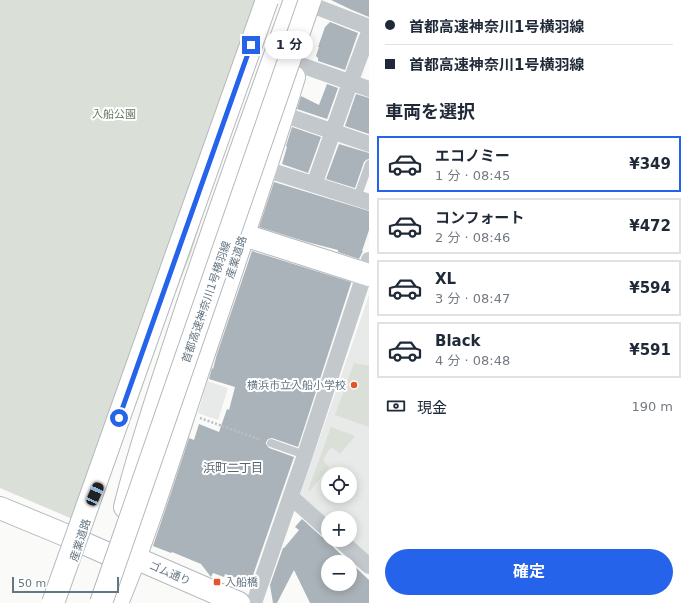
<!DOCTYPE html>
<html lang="ja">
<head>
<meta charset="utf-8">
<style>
  body { margin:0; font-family:"DejaVu Sans","Noto Sans JP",sans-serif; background:#f2f2f3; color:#1f2937; height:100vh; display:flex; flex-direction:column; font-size:15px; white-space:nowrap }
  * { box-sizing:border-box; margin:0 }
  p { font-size:13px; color:#747a83 }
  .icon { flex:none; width:22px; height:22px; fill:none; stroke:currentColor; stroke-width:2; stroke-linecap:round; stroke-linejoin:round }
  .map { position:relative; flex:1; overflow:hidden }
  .side { display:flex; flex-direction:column; background:#fff; width:320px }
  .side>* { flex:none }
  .top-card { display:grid; align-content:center; height:88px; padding:0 16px; background:#fff }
  .buttons { position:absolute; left:321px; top:467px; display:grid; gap:8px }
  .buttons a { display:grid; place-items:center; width:36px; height:36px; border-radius:50%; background:#fff; box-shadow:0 2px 10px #0003; font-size:20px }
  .scale { position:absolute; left:12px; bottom:10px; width:107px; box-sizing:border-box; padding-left:4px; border:2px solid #657683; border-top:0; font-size:11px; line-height:14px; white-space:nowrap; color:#657683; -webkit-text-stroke:3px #fff; paint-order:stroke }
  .end { position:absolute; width:18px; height:18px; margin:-9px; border:5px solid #2563eb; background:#fff; box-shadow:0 0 0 2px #fff }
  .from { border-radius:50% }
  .bubble { position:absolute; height:28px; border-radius:14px; background:#fff; box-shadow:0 2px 10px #0003; font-size:13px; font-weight:700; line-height:28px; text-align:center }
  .car { position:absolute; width:12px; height:24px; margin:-12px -6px; border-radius:5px; box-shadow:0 0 3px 1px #0007; background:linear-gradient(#222 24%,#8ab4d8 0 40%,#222 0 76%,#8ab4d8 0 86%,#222 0) }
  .top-card b { display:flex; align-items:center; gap:14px; height:38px; font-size:15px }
  .top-card b+b { border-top:1px solid #e0e1e3 }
  .top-card i { width:10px; height:10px; background:#1f2937 }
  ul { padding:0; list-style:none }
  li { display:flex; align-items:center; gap:12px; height:56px; margin:0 8px 6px; padding:0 8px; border:2px solid #e0e1e3; border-radius:0px }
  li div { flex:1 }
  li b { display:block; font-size:15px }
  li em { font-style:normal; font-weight:700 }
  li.on { border-color:#2563eb }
  li>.icon { width:36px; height:36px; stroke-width:1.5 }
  h2 { padding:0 16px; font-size:18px; line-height:48px }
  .pay { display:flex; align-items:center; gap:10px; height:44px; padding:0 16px; font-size:15px }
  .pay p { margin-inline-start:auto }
  .button { display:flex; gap:8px; margin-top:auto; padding:8px 16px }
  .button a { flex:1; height:46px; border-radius:24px; background:#2563eb; color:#fff; font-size:16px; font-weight:700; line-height:46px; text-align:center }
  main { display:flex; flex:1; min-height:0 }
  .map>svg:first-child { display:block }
  .built { fill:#e8e9e9; fill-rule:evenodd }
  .green { fill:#dadfd7 }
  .building { fill:#aab3b9 }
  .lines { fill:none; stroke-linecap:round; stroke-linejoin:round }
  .secondary-casing { stroke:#b3babf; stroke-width:24 }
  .primary-casing { stroke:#b5babe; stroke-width:24 }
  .highway-casing { stroke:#b4b9bd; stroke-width:24 }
  .path { stroke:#bbbfc2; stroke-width:2.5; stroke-dasharray:2 2; stroke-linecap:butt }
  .lane { stroke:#c3c8cc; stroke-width:8 }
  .street { stroke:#c3c8cc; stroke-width:16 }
  .secondary { stroke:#fff; stroke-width:22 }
  .primary { stroke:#fff; stroke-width:22 }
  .highway { stroke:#fff; stroke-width:22 }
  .highway-bridge-casing { stroke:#b4b9bd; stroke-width:24; stroke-linecap:butt }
  .highway-bridge { stroke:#fff; stroke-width:22 }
  .route { stroke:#2563eb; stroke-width:5 }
  .poi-dot { fill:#e4572e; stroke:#fff; stroke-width:1.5 }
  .labels { text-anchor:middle; stroke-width:4; stroke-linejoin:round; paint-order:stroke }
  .park-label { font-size:11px; fill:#687a64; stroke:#fff }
  .street-label { font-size:11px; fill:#657683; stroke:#fff }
  .poi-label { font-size:11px; fill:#657683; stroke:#fff; text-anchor:end }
  .neighbourhood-label { font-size:12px; fill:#57646e; stroke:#fff }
</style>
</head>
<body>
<main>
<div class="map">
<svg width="369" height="603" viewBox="0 0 369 603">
  <rect width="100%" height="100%" fill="#fafaf8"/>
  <!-- built -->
  <path class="built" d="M369,295v265l-19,-20v-22h-22v5l-29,-25zM328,474h22v22h-22z
    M207,381l21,7 -10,32 -20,-7z"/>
  <!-- green -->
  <path class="green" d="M0,0h267l-76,254 -109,269 -82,-35z
    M354,363l15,3v61l-34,-12z
    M331,427l24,9 -15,18 -9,-7 -8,13 6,7 -19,24 -2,-1z"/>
  <!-- building -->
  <path class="building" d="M331,0h38v17l-17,-7z
    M330,22l28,11 -13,37 -27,-9v-3l-2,-2 3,-9h-1l7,-20z
    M327,84l11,4 -11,31 -30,-10 4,-13 18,9z
    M356,94l13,4v36l-24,-8z
    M292,127l29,10 -13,36 -26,-9 5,-17 -1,-1z
    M339,144l30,9v6l-3,1 -2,2 -9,26 -29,-9z
    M274,182l95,29v19l-7,21h1l-4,8 -21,-7v-2l-31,-8 -48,-15z
    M252,251l99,31v1l-53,164 -26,-9 -4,1 -2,3v2l3,4 25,9 -43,124 -3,3 -5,-4 -18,-6 -1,3 -11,-4 -2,4 -10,-13 -29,-12 -1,1 -18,-7 18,-53 18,-55 5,2 5,-16 20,8 8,-23 2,1 6,-23 -26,-8 3,-11 1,1 4,-15z
    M302,519l20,18 6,2 2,3 -1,1 20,19h-21v22h22v-22l19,18v23h-59l-16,-33 -17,33h-4l-3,-18 13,-37h1l15,-18 -4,-3z"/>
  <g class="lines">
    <!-- secondary casing -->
    <g class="secondary-casing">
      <path id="secondary" d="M244,235l125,40
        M0,508l70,29 63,28
        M133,565l7,-5 99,43"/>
    </g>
    <!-- primary casing -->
    <g class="primary-casing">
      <path id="primary" d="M117,603c30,-72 53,-147 77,-220 34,-102 69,-203 100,-306"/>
    </g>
    <!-- highway casing -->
    <g class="highway-casing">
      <path id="highway" d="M125,507c14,-57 33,-112 51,-167 37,-114 78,-227 119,-340"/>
    </g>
    <!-- path -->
    <path class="path" d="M200,418l61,22"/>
    <!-- lane -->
    <path class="lane" d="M357,198l12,-34
      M271,443l34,12"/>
    <!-- street -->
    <path class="street" d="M317,7l52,20
      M298,64l71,25
      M282,114l87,30
      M265,169l104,33
      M314,185l36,-102 19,-51
      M291,497l37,33
      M340,540l29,26
      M254,603l51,-148 64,-195"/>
    <!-- secondary -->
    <use href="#secondary" class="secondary"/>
    <!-- primary -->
    <use href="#primary" class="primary"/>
    <!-- highway -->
    <use href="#highway" class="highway"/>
    <!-- highway-bridge casing -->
    <g class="highway-bridge-casing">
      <path id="highway-bridge" d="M53,603l214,-603
        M101,603l209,-603"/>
    </g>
    <!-- highway-bridge -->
    <use href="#highway-bridge" class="highway-bridge"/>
  </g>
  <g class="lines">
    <!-- route -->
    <path class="route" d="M119,418l132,-373"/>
  </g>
  <!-- markers -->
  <g class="poi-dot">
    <circle cx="354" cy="385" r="4"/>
    <rect x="213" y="578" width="8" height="8" rx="2"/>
  </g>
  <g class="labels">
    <!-- park labels -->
    <g class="park-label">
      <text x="114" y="118">入船公園</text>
    </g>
    <!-- street labels -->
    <g class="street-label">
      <text transform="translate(236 257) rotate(-72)" y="4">産業道路</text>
      <text transform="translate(206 302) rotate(-71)" y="4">首都高速神奈川1号横羽線</text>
      <text transform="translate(80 540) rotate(-72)" y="4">産業道路</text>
      <text transform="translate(170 573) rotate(23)" y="4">ゴム通り</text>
    </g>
    <!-- poi labels -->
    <g class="poi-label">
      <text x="346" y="389">横浜市立入船小学校</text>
      <text x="225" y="586" text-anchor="start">入船橋</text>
    </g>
    <!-- neighbourhood labels -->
    <g class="neighbourhood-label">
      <text x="233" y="472">浜町二丁目</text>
    </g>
  </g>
</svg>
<div class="buttons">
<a><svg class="icon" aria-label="locate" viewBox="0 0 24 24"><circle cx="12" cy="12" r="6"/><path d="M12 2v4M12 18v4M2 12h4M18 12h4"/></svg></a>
<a>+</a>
<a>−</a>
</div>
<div class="scale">50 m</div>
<i class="end from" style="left:119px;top:418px"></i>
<i class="end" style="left:251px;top:45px"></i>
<div class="bubble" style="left:265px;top:31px;width:48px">1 分</div>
<i class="car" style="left:95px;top:494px;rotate:24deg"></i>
</div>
<section class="side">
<div class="top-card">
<b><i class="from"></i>首都高速神奈川1号横羽線</b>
<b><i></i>首都高速神奈川1号横羽線</b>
</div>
<h2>車両を選択</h2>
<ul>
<li class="on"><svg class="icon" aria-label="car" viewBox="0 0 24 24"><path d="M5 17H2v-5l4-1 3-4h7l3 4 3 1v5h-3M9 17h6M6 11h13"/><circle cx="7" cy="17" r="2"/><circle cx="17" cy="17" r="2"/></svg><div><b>エコノミー</b><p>1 分 · 08:45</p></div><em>¥349</em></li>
<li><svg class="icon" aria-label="car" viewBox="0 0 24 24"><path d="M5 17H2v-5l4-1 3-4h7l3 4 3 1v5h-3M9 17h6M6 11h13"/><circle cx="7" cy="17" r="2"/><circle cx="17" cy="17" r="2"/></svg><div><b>コンフォート</b><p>2 分 · 08:46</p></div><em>¥472</em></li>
<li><svg class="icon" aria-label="car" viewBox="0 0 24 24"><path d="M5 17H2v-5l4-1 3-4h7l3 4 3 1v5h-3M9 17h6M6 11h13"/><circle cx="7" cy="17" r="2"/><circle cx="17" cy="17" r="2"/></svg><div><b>XL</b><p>3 分 · 08:47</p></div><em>¥594</em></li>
<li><svg class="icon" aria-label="car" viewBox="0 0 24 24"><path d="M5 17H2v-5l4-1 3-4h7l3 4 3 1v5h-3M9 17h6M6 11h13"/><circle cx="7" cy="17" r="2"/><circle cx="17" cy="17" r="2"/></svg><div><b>Black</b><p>4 分 · 08:48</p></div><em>¥591</em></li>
</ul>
<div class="pay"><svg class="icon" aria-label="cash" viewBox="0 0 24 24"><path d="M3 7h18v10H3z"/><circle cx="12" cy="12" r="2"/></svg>現金<p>190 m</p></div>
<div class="button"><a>確定</a></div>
</section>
</main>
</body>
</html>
